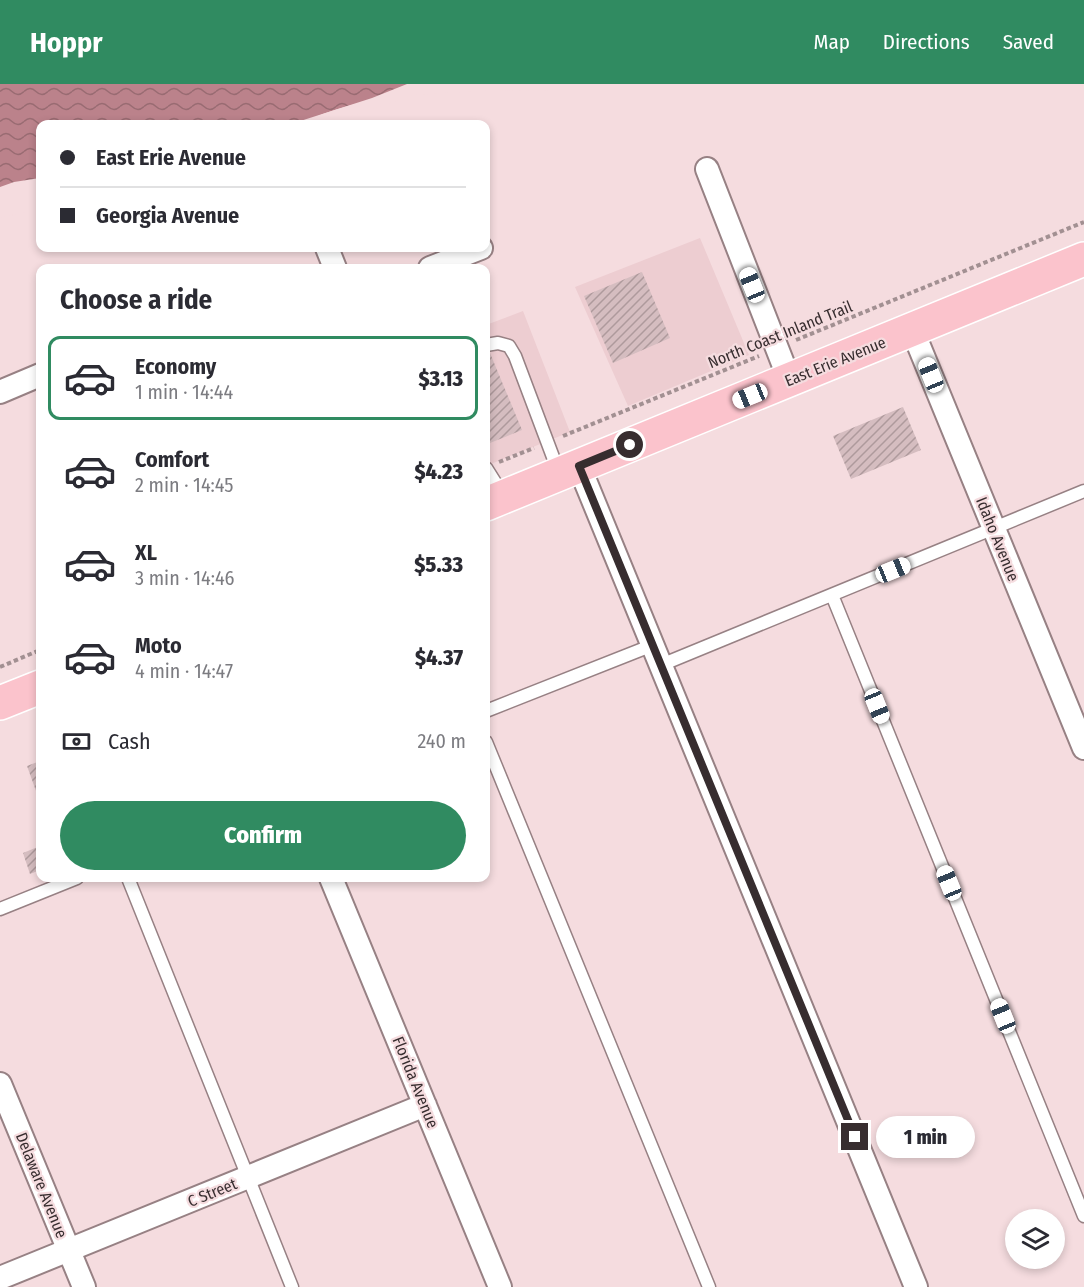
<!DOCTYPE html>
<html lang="en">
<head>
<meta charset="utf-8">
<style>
  body { margin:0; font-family:"Fira Sans Condensed",sans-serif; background:#f2f2f3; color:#2b2b33; height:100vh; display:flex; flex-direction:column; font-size:22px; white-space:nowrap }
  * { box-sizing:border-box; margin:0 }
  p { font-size:20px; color:#7c7c81 }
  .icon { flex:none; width:33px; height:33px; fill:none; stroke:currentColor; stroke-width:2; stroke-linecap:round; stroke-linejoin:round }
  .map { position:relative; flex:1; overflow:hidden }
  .side { position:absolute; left:36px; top:180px; width:454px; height:618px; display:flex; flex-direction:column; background:#fff; border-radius:12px; box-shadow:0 3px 9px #0003 }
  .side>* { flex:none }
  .hud { position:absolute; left:36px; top:36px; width:454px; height:132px; border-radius:12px; box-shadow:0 3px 9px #0003; display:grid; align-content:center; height:132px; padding:0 24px; background:#fff }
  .fabs { position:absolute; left:1005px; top:1125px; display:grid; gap:12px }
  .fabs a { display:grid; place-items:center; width:60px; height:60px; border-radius:50%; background:#fff; box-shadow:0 3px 9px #0003; font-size:30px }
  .end { position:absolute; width:27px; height:27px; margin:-14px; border:8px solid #372d2f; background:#fff; box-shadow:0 0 0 3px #fff }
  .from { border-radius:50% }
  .bubble { position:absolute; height:42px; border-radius:21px; background:#fff; box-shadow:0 3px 9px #0003; font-size:20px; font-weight:800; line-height:42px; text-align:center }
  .car { position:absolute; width:18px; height:36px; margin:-18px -9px; border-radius:8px; box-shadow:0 0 4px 2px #0007; background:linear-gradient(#fff 24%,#345 0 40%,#fff 0 76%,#345 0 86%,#fff 0) }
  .hud b { display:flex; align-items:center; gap:21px; height:57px; font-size:22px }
  .hud b+b { border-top:2px solid #e1e1e2 }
  .hud i { width:15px; height:15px; background:#2b2b33 }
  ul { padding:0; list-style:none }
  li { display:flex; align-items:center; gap:18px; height:84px; margin:0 12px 9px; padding:0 12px; border:3px solid transparent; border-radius:12px }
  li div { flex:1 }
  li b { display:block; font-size:22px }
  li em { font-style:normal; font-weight:800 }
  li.active { border-color:#308b61 }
  li>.icon { width:54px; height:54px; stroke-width:1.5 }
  h2 { padding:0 24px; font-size:27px; line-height:72px }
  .pay { display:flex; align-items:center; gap:15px; height:66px; padding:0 24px; font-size:22px }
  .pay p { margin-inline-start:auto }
  .cta { display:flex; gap:12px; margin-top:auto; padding:12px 24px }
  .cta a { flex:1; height:69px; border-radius:36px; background:#308b61; color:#fff; font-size:24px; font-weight:800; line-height:69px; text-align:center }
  header { display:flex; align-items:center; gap:36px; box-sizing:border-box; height:84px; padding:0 30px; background:#308b61; color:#fff }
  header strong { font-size:28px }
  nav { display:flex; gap:33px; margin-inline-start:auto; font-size:21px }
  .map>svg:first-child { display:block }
  .built { fill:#edcdd1 }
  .water { fill:url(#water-waves) }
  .pier { fill:#f5dcdf }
  .building { fill:url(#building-hatch) }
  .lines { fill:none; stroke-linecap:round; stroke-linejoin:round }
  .service-casing { stroke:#978184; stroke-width:15 }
  .minor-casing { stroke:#978184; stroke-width:26 }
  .primary-casing { stroke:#fff; stroke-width:36 }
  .path { stroke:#a29092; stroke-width:4; stroke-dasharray:4.5 3; stroke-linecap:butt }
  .service { stroke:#fff; stroke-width:12 }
  .minor { stroke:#fff; stroke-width:22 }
  .primary { stroke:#fbc3cc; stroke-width:33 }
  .route { stroke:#372d2f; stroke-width:8 }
  .labels { text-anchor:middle; stroke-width:4.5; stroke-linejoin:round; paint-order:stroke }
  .street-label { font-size:16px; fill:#372d2f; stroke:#f5dcdf }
</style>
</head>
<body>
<header>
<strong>Hoppr</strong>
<nav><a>Map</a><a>Directions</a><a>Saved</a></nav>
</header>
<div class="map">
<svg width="1084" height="1203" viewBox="0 0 1084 1203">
  <defs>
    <pattern id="water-waves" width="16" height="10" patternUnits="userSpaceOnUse" patternTransform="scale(1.5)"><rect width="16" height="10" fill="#bb828b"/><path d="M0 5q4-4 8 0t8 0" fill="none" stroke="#996b72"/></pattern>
    <pattern id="building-hatch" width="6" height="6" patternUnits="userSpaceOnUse" patternTransform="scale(1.5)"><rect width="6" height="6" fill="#d5bdc0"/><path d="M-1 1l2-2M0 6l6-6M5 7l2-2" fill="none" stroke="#ae9a9c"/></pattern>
  </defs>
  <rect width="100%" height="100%" fill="#f5dcdf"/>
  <!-- built -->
  <path class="built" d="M700,154l49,117 -121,51 -53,-119z
    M523,227l47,121 -84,34v-141z"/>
  <!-- water -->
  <path class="water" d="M0,0h566c-89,5 -185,2 -267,40h-259v85l-40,6z"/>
  <!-- pier -->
  <path class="pier" d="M407,0h162l-1,2 -17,5 -59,-1 -79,5 -76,26 -11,-6 -20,9h-15l81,-26z
    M40,94v34h-15l-25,6v-31l14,-5z"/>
  <!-- building -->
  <path class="building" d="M642,188l28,66 -57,25 -29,-67z
    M490,269l32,77 -32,13 -4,-9v-80z
    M903,323l18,43 -70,29 -18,-43z
    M40,677v41l-13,-36z
    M40,762v24l-10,4 -7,-21z"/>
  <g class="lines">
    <!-- service casing -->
    <g class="service-casing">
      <path id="service" d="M486,261l12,-2 11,3 6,10 44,117
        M486,384l17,27
        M832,511l252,621
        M661,581l423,-174
        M486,627l167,-66
        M486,658l223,545
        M128,794l164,409
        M0,825l77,-31"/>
    </g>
    <!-- minor casing -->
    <g class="minor-casing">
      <path id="minor" d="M707,85l82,210
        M327,164l8,20
        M430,184l51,-20
        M912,245l172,419
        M0,308l40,-17
        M579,382l337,821
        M331,794l169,409
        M0,1000l84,203
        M0,1194l425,-173"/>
    </g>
    <!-- primary casing -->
    <g class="primary-casing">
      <path id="primary" d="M486,420l598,-245
        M0,619l40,-16"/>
    </g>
    <!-- path -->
    <path class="path" d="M796,256l288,-118
      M563,352l196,-80
      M499,378l35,-14
      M0,583l40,-17"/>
    <!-- service -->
    <use href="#service" class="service"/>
    <!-- minor -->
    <use href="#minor" class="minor"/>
    <!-- primary -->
    <use href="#primary" class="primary"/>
  </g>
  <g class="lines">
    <!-- route -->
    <path class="route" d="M630,361l-51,21 276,671"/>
  </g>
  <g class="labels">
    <!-- street labels -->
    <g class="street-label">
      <text transform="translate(780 250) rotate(-22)" y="6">North Coast Inland Trail</text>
      <text transform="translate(835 277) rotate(-22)" y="6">East Erie Avenue</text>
      <text transform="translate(998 455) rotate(68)" y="6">Idaho Avenue</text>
      <text transform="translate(416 998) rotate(68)" y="6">Florida Avenue</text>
      <text transform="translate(42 1101) rotate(68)" y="6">Delaware Avenue</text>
      <text transform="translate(212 1108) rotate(-22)" y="6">C Street</text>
    </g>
  </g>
</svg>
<div class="fabs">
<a><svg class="icon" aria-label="layers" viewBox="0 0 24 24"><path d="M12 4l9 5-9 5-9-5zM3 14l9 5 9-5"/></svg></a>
</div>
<i class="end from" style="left:630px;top:361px"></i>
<i class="end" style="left:855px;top:1053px"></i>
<div class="bubble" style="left:876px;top:1032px;width:99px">1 min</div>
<i class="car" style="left:752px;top:201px;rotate:338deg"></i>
<i class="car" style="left:931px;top:291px;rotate:338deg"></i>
<i class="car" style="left:750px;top:312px;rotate:248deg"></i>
<i class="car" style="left:893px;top:486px;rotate:68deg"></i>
<i class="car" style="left:877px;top:622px;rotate:158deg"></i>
<i class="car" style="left:949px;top:799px;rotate:338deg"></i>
<i class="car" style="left:1003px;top:932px;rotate:338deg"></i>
<div class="hud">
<b><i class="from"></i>East Erie Avenue</b>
<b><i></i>Georgia Avenue</b>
</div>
<section class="side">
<h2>Choose a ride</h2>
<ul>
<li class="active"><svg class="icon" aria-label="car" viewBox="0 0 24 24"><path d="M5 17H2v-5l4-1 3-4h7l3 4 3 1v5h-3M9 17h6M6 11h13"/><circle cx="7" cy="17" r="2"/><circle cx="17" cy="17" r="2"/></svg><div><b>Economy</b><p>1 min · 14:44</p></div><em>$3.13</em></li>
<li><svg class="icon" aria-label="car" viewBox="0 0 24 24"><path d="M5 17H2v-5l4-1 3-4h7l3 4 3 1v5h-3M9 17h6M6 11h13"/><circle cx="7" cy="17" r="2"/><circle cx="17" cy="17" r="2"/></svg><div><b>Comfort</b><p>2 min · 14:45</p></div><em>$4.23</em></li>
<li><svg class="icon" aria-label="car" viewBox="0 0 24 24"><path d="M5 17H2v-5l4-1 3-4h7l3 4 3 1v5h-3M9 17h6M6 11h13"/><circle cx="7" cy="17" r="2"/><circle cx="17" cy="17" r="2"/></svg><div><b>XL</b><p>3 min · 14:46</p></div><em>$5.33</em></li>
<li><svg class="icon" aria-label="car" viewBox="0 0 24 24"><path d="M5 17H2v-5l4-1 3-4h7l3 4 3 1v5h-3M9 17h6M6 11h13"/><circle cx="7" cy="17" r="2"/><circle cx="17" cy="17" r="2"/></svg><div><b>Moto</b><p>4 min · 14:47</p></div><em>$4.37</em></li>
</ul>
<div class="pay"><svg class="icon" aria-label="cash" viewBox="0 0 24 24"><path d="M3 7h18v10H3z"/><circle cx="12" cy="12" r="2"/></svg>Cash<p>240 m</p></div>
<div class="cta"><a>Confirm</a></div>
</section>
</div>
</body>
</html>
